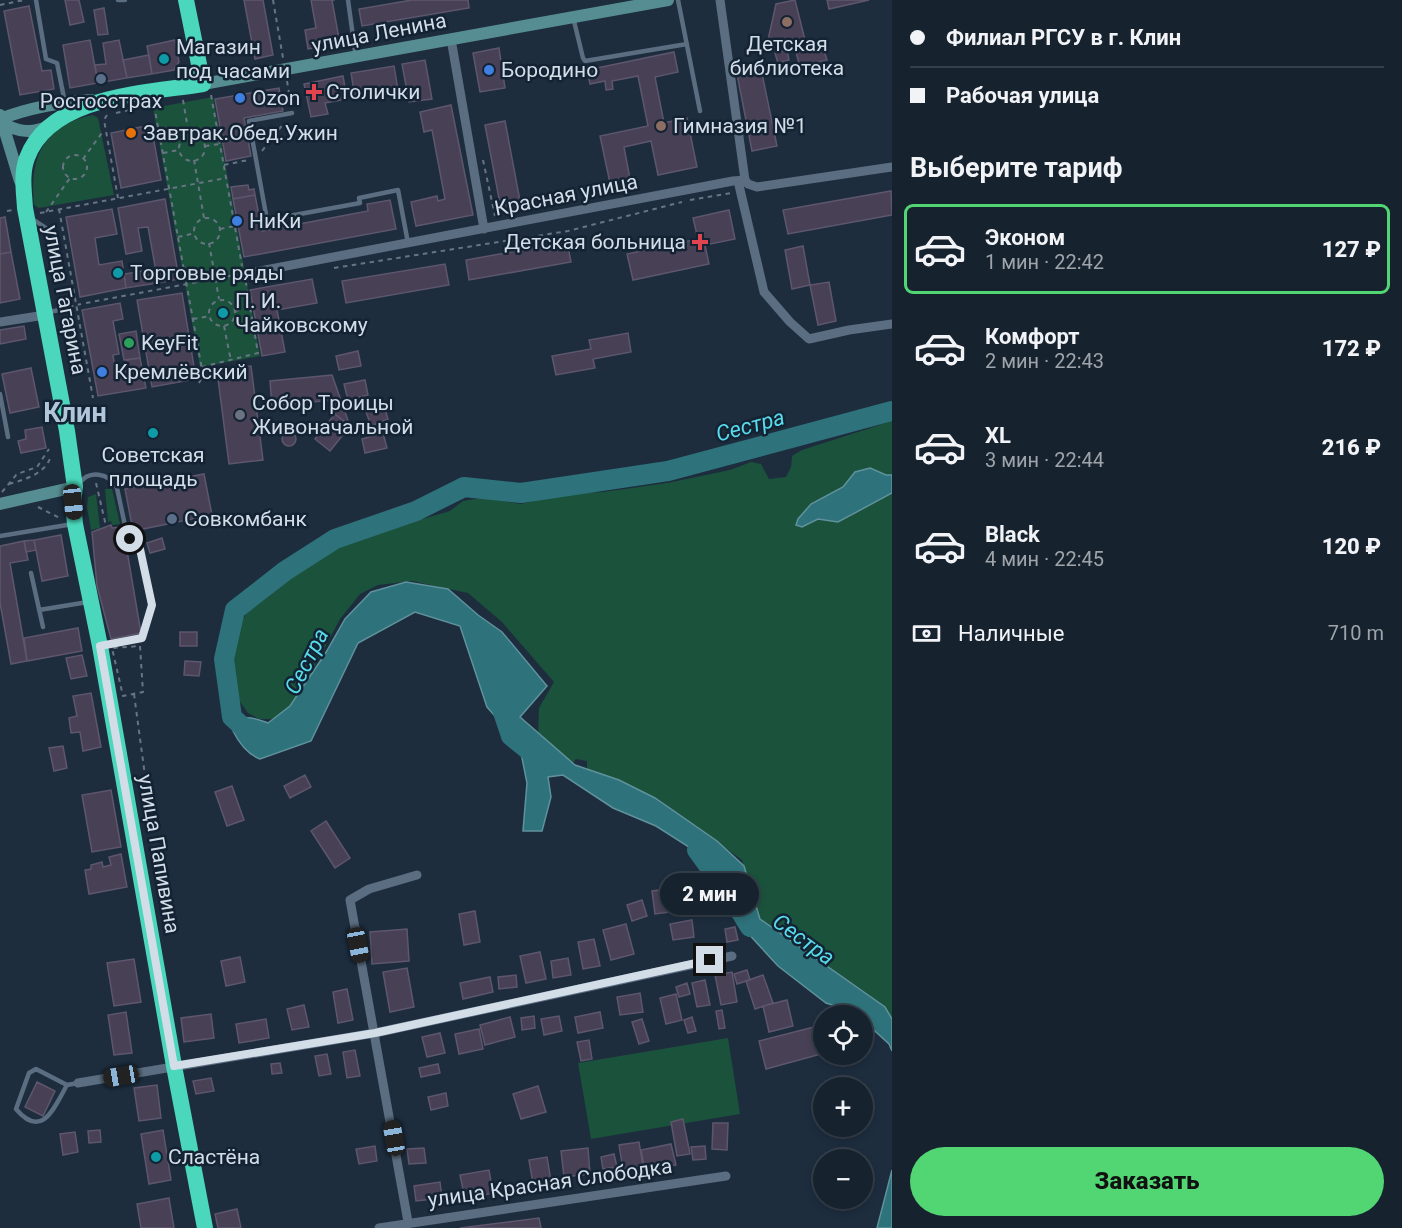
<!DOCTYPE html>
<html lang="ru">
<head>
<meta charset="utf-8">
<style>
  body { margin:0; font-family:Roboto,sans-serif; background:#1f2a36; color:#f1f3f6; height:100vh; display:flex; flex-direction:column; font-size:22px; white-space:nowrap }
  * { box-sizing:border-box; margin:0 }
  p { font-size:20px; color:#9ea4aa }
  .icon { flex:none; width:33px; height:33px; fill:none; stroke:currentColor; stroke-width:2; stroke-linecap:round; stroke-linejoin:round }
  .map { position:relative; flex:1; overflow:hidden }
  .details { display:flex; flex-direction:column; background:#16222e; width:510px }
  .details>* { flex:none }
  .top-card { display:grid; align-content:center; height:132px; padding:0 18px; background:#16222e }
  .tools { position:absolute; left:813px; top:1005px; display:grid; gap:12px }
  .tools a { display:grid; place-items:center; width:60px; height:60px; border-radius:50%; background:#16222e; box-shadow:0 3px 9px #0003,0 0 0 2px #353f4a; font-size:30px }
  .end { position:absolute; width:27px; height:27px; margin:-14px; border:8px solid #d2dde8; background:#111; box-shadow:0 0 0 3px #111 }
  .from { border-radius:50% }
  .bubble { position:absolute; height:42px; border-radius:21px; background:#16222e; box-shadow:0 3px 9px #0003,0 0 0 2px #353f4a; font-size:20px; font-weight:800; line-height:42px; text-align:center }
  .car { position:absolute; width:18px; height:36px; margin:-18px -9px; border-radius:8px; box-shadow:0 0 4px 2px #0007; background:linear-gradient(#222 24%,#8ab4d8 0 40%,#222 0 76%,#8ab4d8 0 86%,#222 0) }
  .top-card b { display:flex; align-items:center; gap:21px; height:57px; font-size:22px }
  .top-card b+b { border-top:2px solid #353f4a }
  .top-card i { width:15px; height:15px; background:#f1f3f6 }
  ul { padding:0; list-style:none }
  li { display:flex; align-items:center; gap:18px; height:90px; margin:0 12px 9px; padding:0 6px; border:3px solid transparent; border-radius:9px }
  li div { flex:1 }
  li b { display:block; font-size:22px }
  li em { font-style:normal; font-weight:800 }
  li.active { border-color:#52d673 }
  li>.icon { width:54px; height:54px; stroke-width:1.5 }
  h2 { padding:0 18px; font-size:27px; line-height:72px }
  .pay { display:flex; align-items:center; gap:15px; height:66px; padding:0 18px; font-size:22px }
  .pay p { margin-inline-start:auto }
  .action { display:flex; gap:12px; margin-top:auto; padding:12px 18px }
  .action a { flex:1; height:69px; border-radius:36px; background:#52d673; color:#111; font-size:24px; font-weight:800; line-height:69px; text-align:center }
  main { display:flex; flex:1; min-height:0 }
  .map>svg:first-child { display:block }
  .green { fill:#1b523b }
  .water { fill:#2e727b; stroke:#5f929c; stroke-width:1.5 }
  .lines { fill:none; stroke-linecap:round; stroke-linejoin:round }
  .river { stroke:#2e727b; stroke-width:20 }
  .building { fill:#484156; stroke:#5d566d; stroke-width:1.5 }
  .path { stroke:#677583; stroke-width:2; stroke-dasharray:4.5 4.5; stroke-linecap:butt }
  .lane { stroke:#5b6d80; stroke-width:4.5 }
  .street { stroke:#5b6d80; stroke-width:9 }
  .secondary { stroke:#568d92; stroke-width:12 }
  .highway { stroke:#4ad7bb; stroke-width:16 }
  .route { stroke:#d2dde8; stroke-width:8 }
  .education-dot { fill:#8d6e63; stroke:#132333; stroke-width:2 }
  .culture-dot { fill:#0f9aa8; stroke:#132333; stroke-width:2 }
  .shop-dot { fill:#3f7fe0; stroke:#132333; stroke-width:2 }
  .service-dot { fill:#5c6f8a; stroke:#132333; stroke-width:2 }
  .health-dot { fill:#e0444e; stroke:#132333; stroke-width:2 }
  .food-dot { fill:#e8710a; stroke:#132333; stroke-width:2 }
  .leisure-dot { fill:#2e9e5b; stroke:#132333; stroke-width:2 }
  .worship-dot { fill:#6b7280; stroke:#132333; stroke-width:2 }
  .labels { text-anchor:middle; stroke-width:5; stroke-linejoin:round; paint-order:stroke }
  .street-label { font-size:21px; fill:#d2dde8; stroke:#132333 }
  .poi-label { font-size:21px; fill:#d2dde8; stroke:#132333; text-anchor:start }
  .water-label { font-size:22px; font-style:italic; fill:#58dcec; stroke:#132333 }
  .district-label { font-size:27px; font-weight:bold; fill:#b1c5db; stroke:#132333 }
</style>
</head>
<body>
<main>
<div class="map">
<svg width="892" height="1228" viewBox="0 0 892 1228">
  <rect width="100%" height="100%" fill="#1d2d3e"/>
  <!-- green -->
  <path class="green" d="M213,97l47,259 -60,11 -47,-259z
    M93,115l5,3 16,77 -75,13 -5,-3c-5,-48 10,-80 59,-90z
    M892,421v601l-59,-47 -41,-37 -18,-8 -14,-12 -18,-58 -84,-61 -38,-16 -33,-12v-10l-11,-2 -7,9 -31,-31 1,-29 15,-26 -52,-60 -34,-29 -56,-12 -34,4 -18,9 -20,25 -31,58 -17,27 -11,11 -10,4h-12l-11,-6 -12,-17 -3,-29 1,-23 7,-22 11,-17 11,-12 43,-30 37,-21 107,-31 13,-10 18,-3 40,6 42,-10 40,-2 64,-9 63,-13 21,-8 10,2 8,15 17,-2 5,-10 1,-11 10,-6z
    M105,489h7l8,35 -8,1 -1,-4 -3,1z
    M96,494l4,34 -9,2 -4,-23 1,-10z
    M728,1038l12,76 -149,25 -13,-76z"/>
  <!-- water -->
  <path class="water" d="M870,468l16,7h6v18l-54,29 -20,-3 -16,8 -6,-2 2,-6 13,-15 32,-17 12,-15z
    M406,582l42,7 30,26 24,17 45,54 -27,31 55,48 44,15 36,18 62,43 27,25 16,53 125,88 7,12v32l-3,-7 -26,-24 -1,-4 -5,-1 -3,-3 -28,-9 -48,-37 -33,-36 -12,-34 -44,-49 -33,-21 -43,-18 -50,-33 -15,2 3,20 -9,34h-19l4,-48 -8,-40 -32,-36 -27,-81 -45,-14 -57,31 -47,98 -51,18c-13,-5 -21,-16 -27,-28 6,-20 21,-13 35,-8l22,-17 35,-52 20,-35 26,-27z
    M892,1170v58h-15z"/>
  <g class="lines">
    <!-- river -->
    <path class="river" d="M501,706l10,30 30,24
      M257,740l-25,-23 -8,-58 11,-49 50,-39 50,-32 81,-28 48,-24 57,6 147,-22 224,-60
      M697,850l39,54 14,23"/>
  </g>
  <!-- building -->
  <path class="building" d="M65,0h14l5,22 -14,3z
    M244,0h19l10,55 -18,4z
    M311,0h24h-3l8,44 -32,5 -3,-19 11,-2z
    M412,0h56l1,8 -107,18 -3,-17z
    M795,0l10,40 -39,9 10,-45z
    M827,0h42l-40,9z
    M29,6l13,65 9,-1 3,19 -34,6 -16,-84z
    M104,8l4,26 -10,1 -4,-25z
    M90,40l8,43 -28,5 -7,-43z
    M119,40l8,38 -29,5 -3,-18 11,-1 -3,-21z
    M175,40l4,22 -3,4 -2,4 -22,4 -5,-28z
    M822,44l5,16 -27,7 -4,-15z
    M499,48l6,40 -25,4 -7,-39z
    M787,50l2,10 -11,3 -3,-10z
    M674,52l4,20 -23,5 9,46 23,-5 10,49 -39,8 -7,-34 -27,6 6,32 -20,4 -10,-47 48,-10 -10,-50 -26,5 1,8 -7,1 -1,-9 -15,3 -3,-14z
    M149,55l3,19 -25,4 -4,-18z
    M425,60l7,39 -23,3 -7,-38z
    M760,64l17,82 -25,5 -16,-82z
    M394,66l4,24 -43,7 -4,-24z
    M343,76l4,23 -22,4 3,11 -17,3 -7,-33z
    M279,88l4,23 -39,7 7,38 -25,5 -11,-62z
    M451,105l22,110 -57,11 -5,-24 26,-6 1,5 7,-2 -13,-69 -8,2 -4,-20z
    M505,121l16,85 -20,3 -16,-84z
    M151,125l10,55 -40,8 -10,-55z
    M248,185l1,5 5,-1 1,6 -22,4 -2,-12z
    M891,191l1,24 -104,19 -5,-24z
    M255,195l7,36 106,-20 -1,-7 23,-4 6,29 -152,28 -11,-58z
    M165,199l14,80 -21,4 -10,-56 -10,1 4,23 -16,3 -8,-46z
    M112,209l5,25 -22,4 4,27 23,-4 4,27 -46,9 -14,-80z
    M729,210l6,29 -30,6 4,19 -76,16 -6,-26 71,-15 -5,-21z
    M5,217l6,35 -11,2v-36z
    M567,242l4,20 -102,18 -3,-20z
    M803,246l7,39 -18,4 -7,-39z
    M11,252l9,47 -20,4v-49z
    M445,264l4,21 -103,18 -4,-22z
    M155,269l3,14 -32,5 -2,-14z
    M312,279l5,24 -40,7 8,42 -23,4 -12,-66z
    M829,282l7,39 -18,4 -8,-40z
    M182,293l14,86 -44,8 -15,-87z
    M120,303l3,16 -10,2 6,33 -6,1 2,14 13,-2 -1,-7 13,-2 6,30 -48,8 -16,-86z
    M24,326l2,13 -26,5v-14z
    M136,331l4,27 -16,2 -5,-26z
    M628,333l3,19 -38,7 2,9 -39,7 -4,-19 39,-7 -2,-9z
    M358,351l3,15 -22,4 -3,-14z
    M251,366l12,94 -34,4 -12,-93z
    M31,368l8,39 -29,6 -8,-39z
    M332,375l18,51 -15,-12 -3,-14 -60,6 -2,-25z
    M365,380l3,15 -20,5 -4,-16z
    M383,403l5,16 -17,7 -6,-17z
    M335,414l15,12 -20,25 -15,-12z
    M42,427l4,21 -25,5 -3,-12 8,-2 -1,-9z
    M282 439a7 7 0 1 1 14 0a7 7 0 1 1-14 0Z
    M383,433l4,15 -22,5 -3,-14z
    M204,474l8,41 -79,16 -8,-42z
    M111,525l1,3 11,-1 18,106 -30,6 -14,-53 -5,-54z
    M61,535l7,41 -26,5 -8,-41z
    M162,538l3,11 -15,4 -3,-10z
    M34,540l2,10 -10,2 -2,-11z
    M24,541l4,19 -18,3 17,98 -16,3 -11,-61v-57z
    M78,628l4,23 -55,10 -3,-23z
    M180,632h17v14h-17z
    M82,655l5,21 -16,3 -5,-21z
    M185,661l16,1 -2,14 -15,-1z
    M91,693l10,54 -18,4 -3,-19 -9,1 -2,-15 8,-2 -4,-20z
    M63,746l4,22 -13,3 -5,-23z
    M305,775l6,12 -21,11 -6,-12z
    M232,786l12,34 -17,6 -12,-34z
    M111,790l10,57 -29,5 -10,-57z
    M326,821l24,37 -15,10 -24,-37z
    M121,854l6,33 -38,7 -4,-24 6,-1v-4l11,-3 1,5 8,-2 -2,-8z
    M682,887l3,23 -30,4 -3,-23z
    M642,900l5,16 -15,5 -5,-16z
    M475,911l5,31 -16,3 -5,-31z
    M692,920l2,17 -21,3 -3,-16z
    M626,924l8,30 -23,6 -8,-30z
    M735,927l3,13 -11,2 -2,-13z
    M407,929l2,32 -37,3 -2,-32z
    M594,939l6,27 -17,3 -5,-27z
    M540,952l6,27 -20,4 -6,-27z
    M240,957l5,25 -19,4 -5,-25z
    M568,958l3,17 -18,3 -2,-17z
    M134,959l7,43 -27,4 -7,-43z
    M407,968l7,39 -24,5 -7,-40z
    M747,970l3,10 -13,4 -3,-10z
    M732,972l5,30 -16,3 -6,-30z
    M516,975l1,12 -18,2 -1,-12z
    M763,975l10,28 -18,6 -9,-28z
    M490,977l3,15 -30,7 -3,-16z
    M705,980l5,25 -13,2 -5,-24z
    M687,983l3,11 -11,3 -3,-10z
    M347,989l6,31 -15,3 -5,-31z
    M640,993l3,19 -23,3 -3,-18z
    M676,994l6,26 -16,4 -6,-26z
    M787,1000l6,26 -24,6 -6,-26z
    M304,1005l5,22 -17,3 -5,-21z
    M722,1010l3,18 -6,1 -3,-18z
    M126,1012l6,41 -18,2 -6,-40z
    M600,1012l3,16 -25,5 -3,-16z
    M211,1014l3,24 -30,4 -3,-24z
    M534,1016l1,12 -13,2 -1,-12z
    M559,1016l3,15 -18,4 -3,-16z
    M510,1017l5,20 -30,8 -5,-20z
    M692,1017l4,14 -8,2 -4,-13z
    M266,1019l3,19 -30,5 -3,-19z
    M642,1019l7,22 -10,3 -7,-22z
    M814,1027l7,27 -55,15 -7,-28z
    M479,1029l4,20 -24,5 -4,-20z
    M440,1033l5,20 -18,4 -5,-20z
    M589,1040l3,19 -11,2 -4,-19z
    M355,1050l5,26 -13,2 -4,-26z
    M327,1054l4,20 -12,2 -4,-20z
    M280,1063l2,10 -10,1 -1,-10z
    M438,1064l2,9 -19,4 -2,-9z
    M211,1078l3,13 -18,3 -3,-13z
    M37,1082l18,9 -12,25 -18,-9z
    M157,1085l4,33 -22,3 -5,-33z
    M538,1086l8,26 -25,7 -8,-25z
    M446,1093l2,13 -17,4 -3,-13z
    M683,1119l7,35 -13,2 -6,-34z
    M713,1123h15l-1,27 -15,-1z
    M100,1130l1,12 -12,1 -1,-12z
    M163,1130l8,50 -22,4 -8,-50z
    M75,1132l3,20 -15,3 -3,-21z
    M639,1142l4,24 -20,3 -4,-24z
    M671,1144l5,21 -31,6 -4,-21z
    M375,1146l2,15 -18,3 -3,-15z
    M705,1146l1,13 -13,1 -2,-13z
    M424,1148l2,15 -17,1 -2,-15z
    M588,1148l2,26 -26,3 -3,-26z
    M614,1154l3,13 -14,2 -2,-12z
    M547,1157l4,24 -18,3 -4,-24z
    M489,1170l4,23 -28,6 -5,-24z
    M440,1182l2,16 -26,3 -2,-15z
    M169,1198l5,30h-33l-4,-24z
    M237,1209l4,19h-23l-3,-14z
    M539,1218l2,10h-81z"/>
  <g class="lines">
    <!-- path -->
    <path class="path" d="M273,0l10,58
      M0,5l24,-5
      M287,81l4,24
      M211,95l31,171
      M183,100l6,35
      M154,105l49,270 -4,8
      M116,113l27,-6
      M107,115l-3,5 14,78
      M179 148a13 13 0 1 1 26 0a13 13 0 1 1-26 0Z
      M205,146l15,-2
      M262,151l22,-28
      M163,153l16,-3
      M63 167a12 12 0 1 1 24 0a12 12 0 1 1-24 0Z
      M83,159l21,-29
      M194,160l10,58
      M483,160l12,56
      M224,165l24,-5
      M690,200l42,-7
      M59,209l34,189
      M7,211l6,-1
      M46,212l24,-34
      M40,213l186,-35
      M194 231a13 13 0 1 1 26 0a13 13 0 1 1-26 0Z
      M220,229l15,-3
      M178,237l17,-4
      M209,243l10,56
      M334,268l234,-37 114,-29
      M209 313a13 13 0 1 1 26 0a13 13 0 1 1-26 0Z
      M86,303l149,-28
      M69,307l12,-3
      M235,311l15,-3
      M193,319l17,-3
      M224,326l7,35
      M202,367l56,-14 -12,-70
      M96,483l10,43
      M9,484c17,-5 36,-10 42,-28
      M2,492l15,-18 20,-7 12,-18
      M38,507l22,11
      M140,646l3,46 -20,4 -11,-48z
      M134,694l24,178 -1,15"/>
    <!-- lane -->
    <path class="lane" d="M36,0l10,59 11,4 8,40
      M118,0h7
      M348,0l7,51
      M678,0l22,111
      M573,17l10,41 2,3 102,-17
      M292,113l-43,8 18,99 93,-17 -1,-5 39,-8 10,53
      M31,218l18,12
      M49,312l15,-3
      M0,394l8,43
      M79,484c10,-15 30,-11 38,4l10,47 13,14 11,49v14l-9,26 -37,8
      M0,536l73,-12
      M31,573l12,54
      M39,610l49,-8
      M67,1085c-13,23 -25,55 -51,24l13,-36 7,-4 31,16 11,-2"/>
    <!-- street -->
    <path class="street" d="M720,0l25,180
      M451,39l33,190
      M738,181l26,111 26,30 19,17 40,-9 43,-6
      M244,274l489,-93 12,-1 3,4 9,3 135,-20
      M0,322l45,-7
      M78,1083l297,-50 357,-77
      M408,1222l-58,-322 19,-11 48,-14
      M379,1228l347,-52"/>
    <!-- secondary -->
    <path class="secondary" d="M203,84l465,-84
      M0,115l20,66
      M0,119c29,-11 61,-17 91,-19
      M2,123c16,9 30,11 47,3
      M0,504l75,-17"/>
    <!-- highway -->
    <path class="highway" d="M186,0l17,84c-55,9 -153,11 -176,74 -6,16 -3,33 -2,50l42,223 8,56 -2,15 2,22 25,122 74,420 31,162"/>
  </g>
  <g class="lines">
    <!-- route -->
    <path class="route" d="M130,539l10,10 12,56 -10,33 -42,8 74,420 201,-33 335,-73"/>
  </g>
  <!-- markers -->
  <g class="education-dot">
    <circle cx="787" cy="22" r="6"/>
    <circle cx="661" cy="126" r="6"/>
  </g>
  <g class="culture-dot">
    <circle cx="164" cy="59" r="6"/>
    <circle cx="118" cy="273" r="6"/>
    <circle cx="223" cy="313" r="6"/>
    <circle cx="153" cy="433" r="6"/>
    <circle cx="156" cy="1157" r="6"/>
  </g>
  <g class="shop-dot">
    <circle cx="489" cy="70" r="6"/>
    <circle cx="240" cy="98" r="6"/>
    <circle cx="237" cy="221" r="6"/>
    <circle cx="102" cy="372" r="6"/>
  </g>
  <g class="service-dot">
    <circle cx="101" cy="79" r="6"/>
    <circle cx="172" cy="519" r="6"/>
  </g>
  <g class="health-dot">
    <path d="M311 83h6v6h6v6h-6v6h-6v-6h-6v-6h6z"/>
    <path d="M697 233h6v6h6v6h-6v6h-6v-6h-6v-6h6z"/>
  </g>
  <circle class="food-dot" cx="131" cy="133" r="6"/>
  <circle class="leisure-dot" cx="129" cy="343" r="6"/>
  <circle class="worship-dot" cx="240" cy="415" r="6"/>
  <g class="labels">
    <!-- street labels -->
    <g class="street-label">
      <text transform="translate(379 33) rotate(-11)" y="7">улица Ленина</text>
      <text transform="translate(566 195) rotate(-11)" y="7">Красная улица</text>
      <text transform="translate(65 300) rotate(79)" y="7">улица Гагарина</text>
      <text transform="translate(159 854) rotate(80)" y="7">улица Папивина</text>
      <text transform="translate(550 1183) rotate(-8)" y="7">улица Красная Слободка</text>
    </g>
    <!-- poi labels -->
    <g class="poi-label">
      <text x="787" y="51" text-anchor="middle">Детская<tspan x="787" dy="24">библиотека</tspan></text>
      <text x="176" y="54">Магазин<tspan x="176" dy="24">под часами</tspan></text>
      <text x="501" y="77">Бородино</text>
      <text x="326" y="99">Столички</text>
      <text x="252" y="105">Ozon</text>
      <text x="101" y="108" text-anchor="middle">Росгосстрах</text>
      <text x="673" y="133">Гимназия №1</text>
      <text x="143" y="140">Завтрак.Обед.Ужин</text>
      <text x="249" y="228">НиКи</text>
      <text x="686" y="249" text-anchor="end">Детская больница</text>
      <text x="130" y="280">Tорговые ряды</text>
      <text x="235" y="308">П. И.<tspan x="235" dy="24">Чайковскому</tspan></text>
      <text x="141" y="350">KeyFit</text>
      <text x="114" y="379">Кремлёвский</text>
      <text x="252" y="410">Собор Троицы<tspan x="252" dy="24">Живоначальной</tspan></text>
      <text x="153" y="462" text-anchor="middle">Советская<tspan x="153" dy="24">площадь</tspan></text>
      <text x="184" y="526">Совкомбанк</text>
      <text x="168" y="1164">Сластёна</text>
    </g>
    <!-- water labels -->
    <g class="water-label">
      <text transform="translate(750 425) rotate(-15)" y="8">Сестра</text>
      <text transform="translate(306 661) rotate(-63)" y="8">Сестра</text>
      <text transform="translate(804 939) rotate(36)" y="8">Сестра</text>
    </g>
    <!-- district labels -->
    <g class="district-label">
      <text x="75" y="422">Клин</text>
    </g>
  </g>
</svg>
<div class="tools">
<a><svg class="icon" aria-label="locate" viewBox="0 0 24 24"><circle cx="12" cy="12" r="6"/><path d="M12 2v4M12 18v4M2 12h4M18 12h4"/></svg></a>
<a>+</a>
<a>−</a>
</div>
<i class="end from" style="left:130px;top:539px"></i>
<i class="end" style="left:710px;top:960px"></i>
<div class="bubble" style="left:660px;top:873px;width:99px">2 мин</div>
<i class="car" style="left:73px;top:502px;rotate:174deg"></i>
<i class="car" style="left:358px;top:945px;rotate:169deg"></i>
<i class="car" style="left:121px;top:1076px;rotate:260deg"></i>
<i class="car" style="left:394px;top:1138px;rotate:350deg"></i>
</div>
<section class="details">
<div class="top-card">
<b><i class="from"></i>Филиал РГСУ в г. Клин</b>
<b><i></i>Рабочая улица</b>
</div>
<h2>Выберите тариф</h2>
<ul>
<li class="active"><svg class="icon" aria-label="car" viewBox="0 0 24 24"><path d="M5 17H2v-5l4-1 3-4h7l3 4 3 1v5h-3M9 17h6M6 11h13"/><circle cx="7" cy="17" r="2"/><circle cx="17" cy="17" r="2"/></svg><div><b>Эконом</b><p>1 мин · 22:42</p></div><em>127 ₽</em></li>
<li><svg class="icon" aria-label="car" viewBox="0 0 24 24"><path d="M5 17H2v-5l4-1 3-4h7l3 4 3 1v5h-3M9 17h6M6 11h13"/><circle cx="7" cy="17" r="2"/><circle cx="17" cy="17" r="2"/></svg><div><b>Комфорт</b><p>2 мин · 22:43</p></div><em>172 ₽</em></li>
<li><svg class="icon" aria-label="car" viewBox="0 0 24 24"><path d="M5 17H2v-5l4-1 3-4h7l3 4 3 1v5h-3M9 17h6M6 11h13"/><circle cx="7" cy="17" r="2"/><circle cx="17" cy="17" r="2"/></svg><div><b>XL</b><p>3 мин · 22:44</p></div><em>216 ₽</em></li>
<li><svg class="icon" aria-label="car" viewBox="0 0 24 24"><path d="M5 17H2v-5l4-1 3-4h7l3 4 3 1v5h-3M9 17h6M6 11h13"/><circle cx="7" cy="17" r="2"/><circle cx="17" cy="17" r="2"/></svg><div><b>Black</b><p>4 мин · 22:45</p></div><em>120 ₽</em></li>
</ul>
<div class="pay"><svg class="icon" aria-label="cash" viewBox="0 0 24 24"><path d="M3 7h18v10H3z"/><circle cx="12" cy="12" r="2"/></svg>Наличные<p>710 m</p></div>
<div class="action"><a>Заказать</a></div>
</section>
</main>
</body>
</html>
